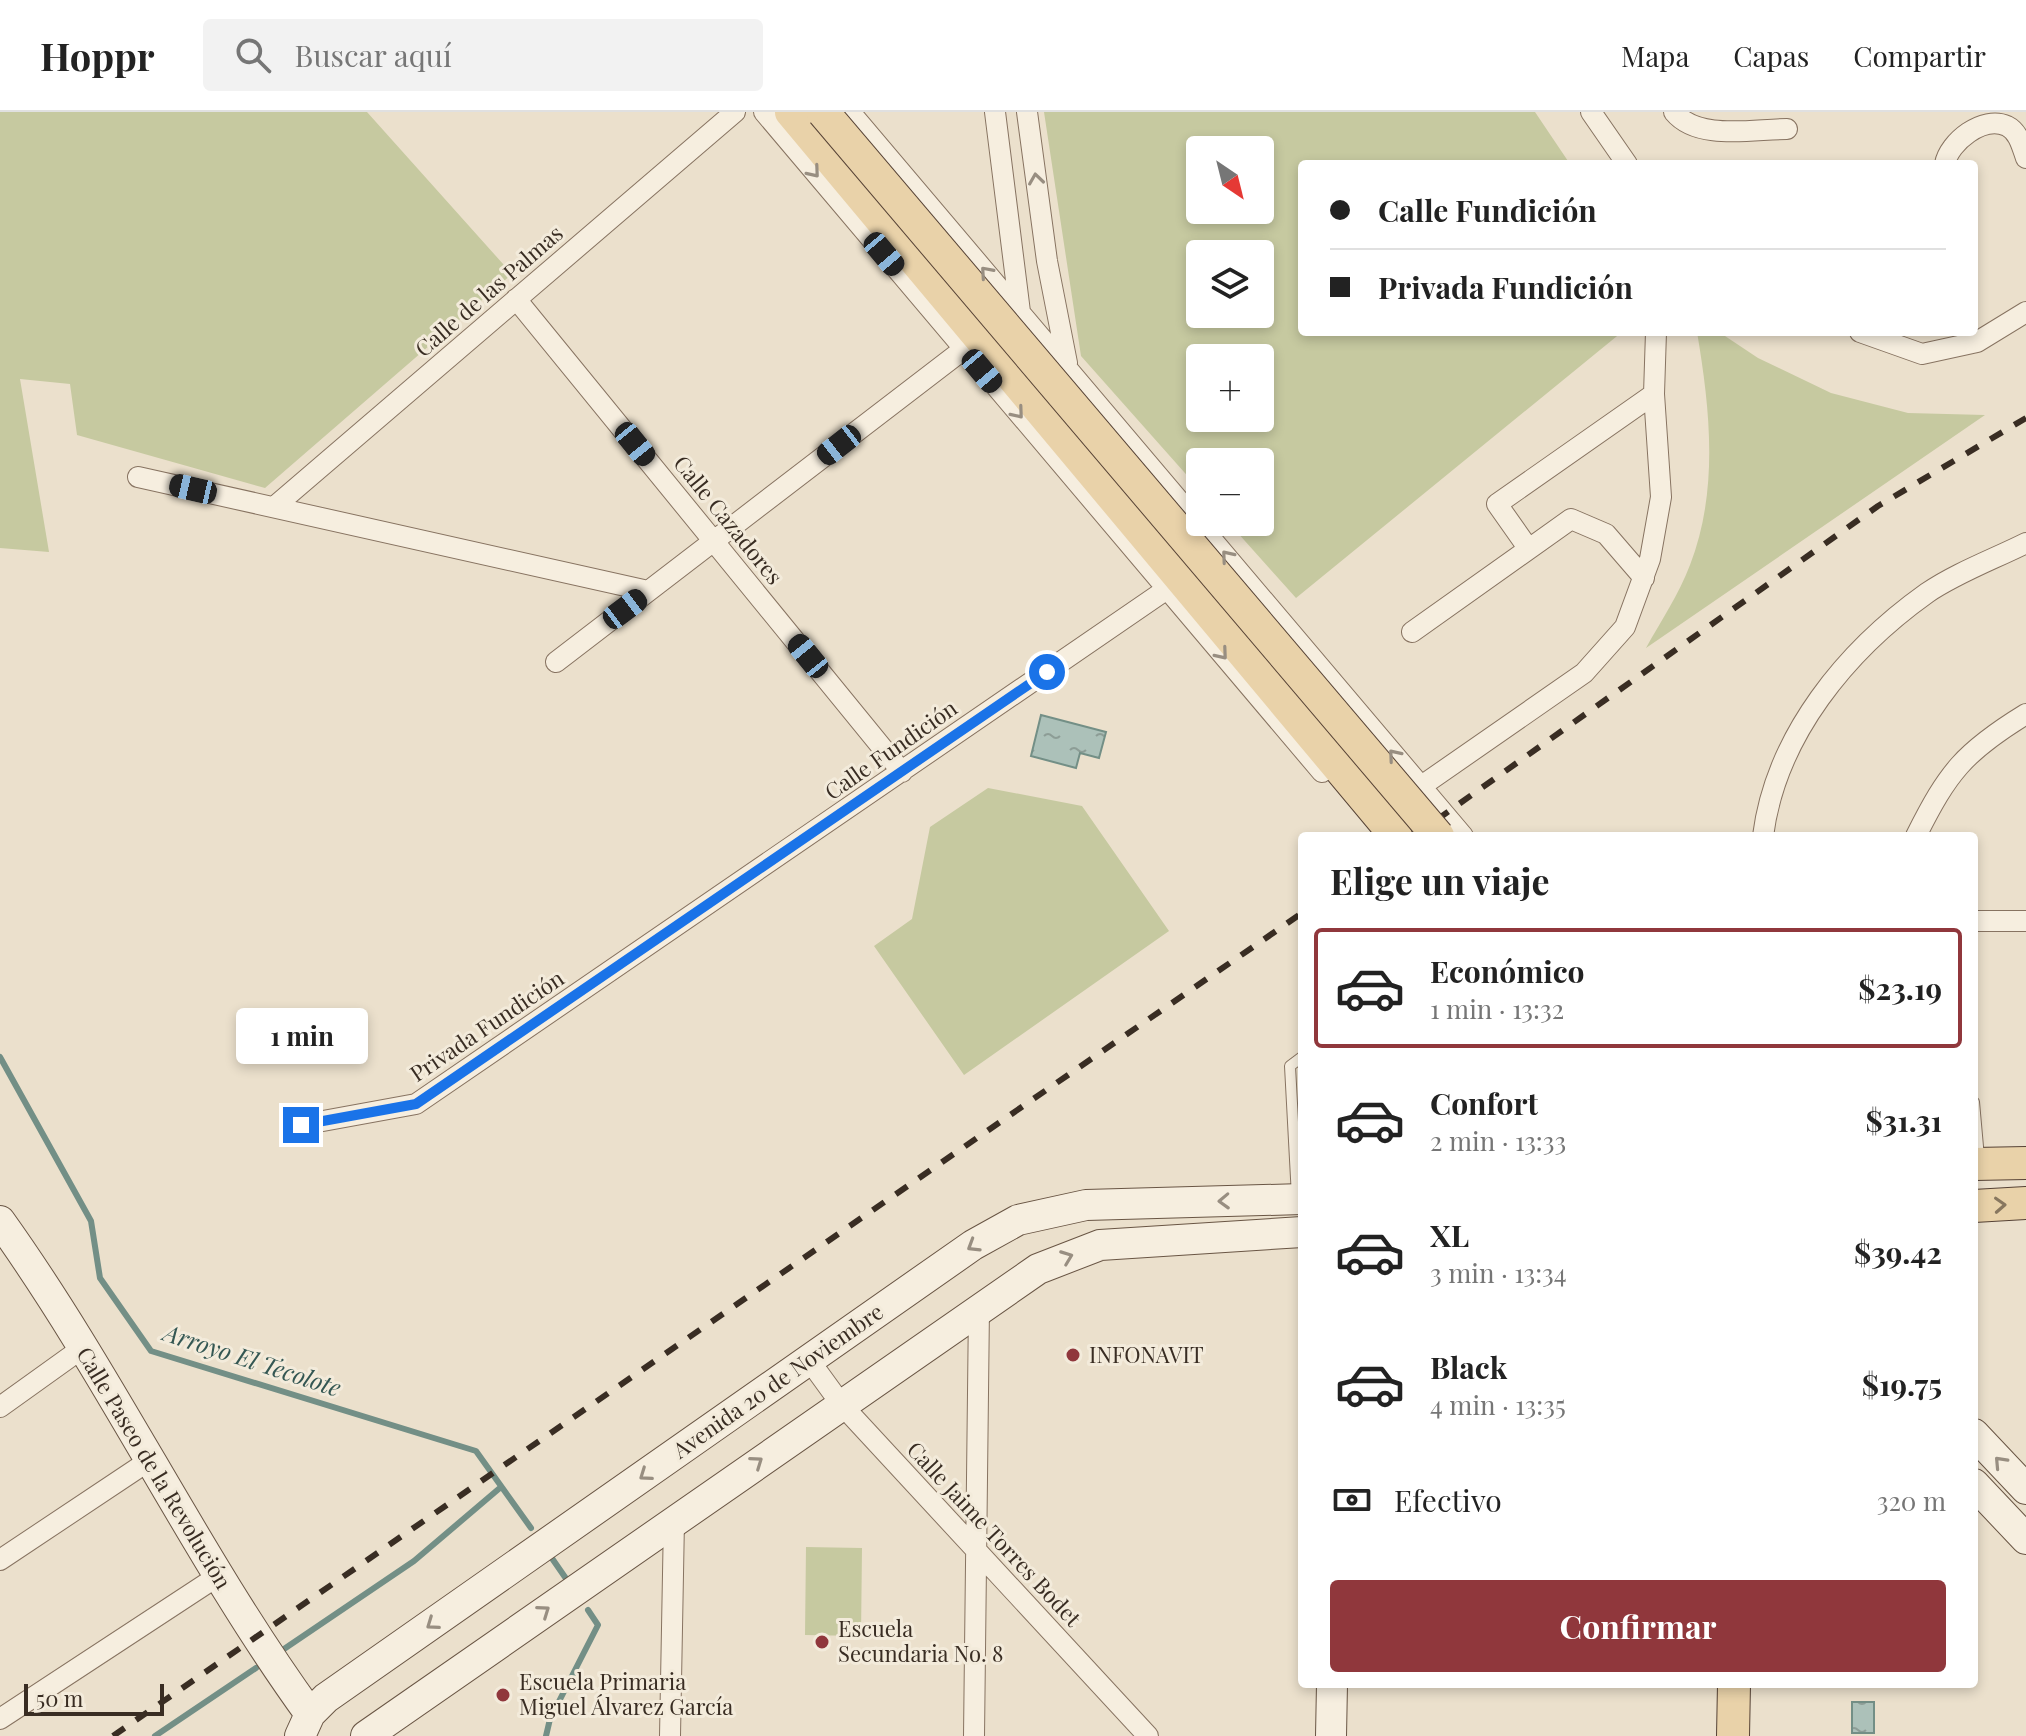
<!DOCTYPE html>
<html lang="es">
<head>
<meta charset="utf-8">
<style>
  body { margin:0; font-family:"Playfair Display",serif; background:#f2f2f2; color:#222; height:100vh; display:flex; flex-direction:column; font-size:30px; white-space:nowrap }
  * { box-sizing:border-box; margin:0 }
  p { font-size:26px; color:#767676 }
  .icon { flex:none; width:44px; height:44px; fill:none; stroke:currentColor; stroke-width:2; stroke-linecap:round; stroke-linejoin:round }
  .map { position:relative; flex:1; overflow:hidden }
  .sheet { position:absolute; left:1298px; top:720px; width:680px; height:856px; display:flex; flex-direction:column; background:#fff; border-radius:8px; box-shadow:0 4px 12px #0003 }
  .sheet>* { flex:none }
  .hud { position:absolute; left:1298px; top:48px; width:680px; height:176px; border-radius:8px; box-shadow:0 4px 12px #0003; display:grid; align-content:center; height:176px; padding:0 32px; background:#fff }
  .needle { width:52px; rotate:145deg }
  .tools { position:absolute; left:1186px; top:24px; display:grid; gap:16px }
  .tools a { display:grid; place-items:center; width:88px; height:88px; border-radius:8px; background:#fff; box-shadow:0 4px 12px #0003; font-size:40px }
  .scale { position:absolute; left:24px; bottom:20px; width:140px; box-sizing:border-box; padding-left:8px; border:4px solid #392d23; border-top:0; font-size:22px; line-height:28px; white-space:nowrap; color:#392d23; -webkit-text-stroke:6px #f3ebdb; paint-order:stroke }
  .end { position:absolute; width:36px; height:36px; margin:-18px; border:10px solid #1a73e8; background:#fff; box-shadow:0 0 0 4px #fff }
  .from { border-radius:50% }
  .bubble { position:absolute; height:56px; border-radius:8px; background:#fff; box-shadow:0 4px 12px #0003; font-size:26px; font-weight:700; line-height:56px; text-align:center }
  .car { position:absolute; width:24px; height:48px; margin:-24px -12px; border-radius:10px; box-shadow:0 0 6px 2px #0007; background:linear-gradient(#222 24%,#8ab4d8 0 40%,#222 0 76%,#8ab4d8 0 86%,#222 0) }
  .hud b { display:flex; align-items:center; gap:28px; height:76px; font-size:30px }
  .hud b+b { border-top:2px solid #e0e0e0 }
  .hud i { width:20px; height:20px; background:#222 }
  ul { padding:0; list-style:none }
  li { display:flex; align-items:center; gap:24px; height:120px; margin:0 16px 12px; padding:0 16px; border:4px solid transparent; border-radius:8px }
  li div { flex:1 }
  li b { display:block; font-size:30px }
  li em { font-style:normal; font-weight:700 }
  li.selected { border-color:#90373c }
  li>.icon { width:72px; height:72px; stroke-width:1.5 }
  h2 { padding:0 32px; font-size:36px; line-height:96px }
  .pay { display:flex; align-items:center; gap:20px; height:88px; padding:0 32px; font-size:30px }
  .pay p { margin-inline-start:auto }
  .action { display:flex; gap:16px; margin-top:auto; padding:16px 32px }
  .action a { flex:1; height:92px; border-radius:8px; background:#90373c; color:#fff; font-size:32px; font-weight:700; line-height:92px; text-align:center }
  header { display:flex; align-items:center; gap:48px; box-sizing:border-box; height:112px; padding:0 40px; background:#fff; border-bottom:2px solid #e0e0e0 }
  header strong { font-size:38px }
  nav { display:flex; gap:44px; margin-inline-start:auto; font-size:28px }
  .search { width:560px; height:72px; background:#f2f2f2; display:flex; align-items:center; gap:20px; box-sizing:border-box; padding:0 28px; border-radius:8px; color:#767676; font-size:30px }
  .map>svg:first-child { display:block }
  .grass { fill:#c6c9a0; fill-rule:evenodd }
  .water { fill:url(#water-ripples); stroke:#738f86; stroke-width:2 }
  .lines { fill:none; stroke-linecap:round; stroke-linejoin:round }
  .stream { stroke:#738f86; stroke-width:6 }
  .lane-casing { stroke:#877361; stroke-width:12 }
  .street-casing { stroke:#877361; stroke-width:22 }
  .secondary-casing { stroke:#695544; stroke-width:32 }
  .primary-casing { stroke:#564235; stroke-width:34 }
  .lane { stroke:#f6eedf; stroke-width:10 }
  .street { stroke:#f6eedf; stroke-width:20 }
  .secondary { stroke:#f6eedf; stroke-width:30 }
  .primary { stroke:#e9d2a9; stroke-width:32 }
  .rail { stroke:#392d23; stroke-width:6; stroke-dasharray:14 14; stroke-linecap:butt }
  .primary-bridge-casing { stroke:#564235; stroke-width:34; stroke-linecap:butt }
  .primary-bridge { stroke:#e9d2a9; stroke-width:32 }
  .oneway { stroke:#988e81 }
  .oneway2 { stroke:#88775f }
  .route { stroke:#1a73e8; stroke-width:10 }
  .poi-dot { fill:#90373c; stroke:#f3ebdb; stroke-width:3 }
  .labels { text-anchor:middle; stroke-width:6; stroke-linejoin:round; paint-order:stroke }
  .street-label { font-size:22px; fill:#392d23; stroke:#f3ebdb }
  .poi-label { font-size:22px; fill:#392d23; stroke:#f3ebdb; text-anchor:start }
  .water-label { font-size:24px; font-style:italic; fill:#345753; stroke:#f3ebdb }
</style>
</head>
<body>
<header>
<strong>Hoppr</strong>
<div class="search"><svg class="icon" aria-label="search" viewBox="0 0 24 24"><circle cx="10" cy="10" r="6"/><path d="M15 15l6 6"/></svg>Buscar aquí</div>
<nav><a>Mapa</a><a>Capas</a><a>Compartir</a></nav>
</header>
<div class="map">
<svg width="2026" height="1624" viewBox="0 0 2026 1624">
  <defs>
    <pattern id="water-ripples" width="26" height="14" patternUnits="userSpaceOnUse" patternTransform="scale(2)"><rect width="26" height="14" fill="#acc1b9"/><path d="M2 4q2-2 4 0t4 0M15 11q2-2 4 0t4 0" fill="none" stroke="#8d9d96"/></pattern>
  </defs>
  <rect width="100%" height="100%" fill="#ebe0cc"/>
  <!-- grass -->
  <path class="grass" d="M0,0h367l145,162 -247,214 -188,-53 -7,-51 -50,-5 29,173 -49,-4z
    M1044,0h491l35,52h-268v168h320l-326,266 -68,-76h32v-60h-60v28l-119,-134zM1260,38v60h-60v-60zM1260,142v60h-60v-60zM1260,246v60h-60v-60z
    M1697,220h22l39,26 73,35 77,20 77,2 -339,233c15,-27 33,-54 44,-83 29,-75 20,-156 7,-233z
    M988,676l94,18 87,125 -205,144 -90,-129 38,-27 18,-92z
    M806,1435l56,1 -1,88 -56,-1z"/>
  <!-- water -->
  <path class="water" d="M1041,603l65,17 -7,26 -19,-5 -4,15 -45,-12z
    M1852,1590h22v31h-22z"/>
  <g class="lines">
    <!-- stream -->
    <path class="stream" d="M0,945l91,164 9,57 51,73 325,100 55,77
      M549,1442l18,26
      M284,1537l130,-88 87,-74
      M155,1624l101,-68
      M546,1624l4,-17 48,-94 -10,-15"/>
    <!-- lane casing -->
    <g class="lane-casing">
      <path id="lane" d="M1974,990l5,56
        M1297,1085l-7,-131 12,-9"/>
    </g>
    <!-- street casing -->
    <g class="street-casing">
      <path id="street" d="M764,0l558,660
        M850,0l613,724
        M995,0l25,200
        M1027,0l20,149 20,102
        M1591,0l36,52
        M1674,0c24,29 79,17 113,17
        M1945,52c4,-22 38,-49 62,-38 12,6 15,21 19,32
        M516,187l386,473
        M1860,220l62,22 55,-12 49,-30
        M138,365l510,114
        M274,395l461,-395
        M1528,436l-31,-44 157,-110
        M1412,520l159,-113 35,15 38,44
        M556,550l408,-313
        M1420,675l164,-114 41,-46 25,-68 11,-62 -7,-103 2,-62
        M1763,724c13,-101 84,-186 164,-243 29,-20 67,-34 99,-50
        M1916,724c32,-64 48,-84 110,-122
        M1974,809h52
        M301,1013l115,-21 751,-515
        M809,1248l32,44 307,332
        M0,1295l81,-58
        M0,1448l150,-100
        M0,1607l221,-145
        M670,1624l4,-216
        M974,1624l5,-429"/>
    </g>
    <!-- secondary casing -->
    <g class="secondary-casing">
      <path id="secondary" d="M0,1109c113,158 196,336 310,493
        M1974,1322l52,55
        M1974,1372l52,55
        M300,1624l10,-22 16,-16 647,-453 45,-25 68,-15 216,-6
        M366,1624l672,-467 62,-24 202,-13
        M1331,1624l1,-52"/>
    </g>
    <!-- primary casing -->
    <g class="primary-casing">
      <path id="primary" d="M791,0l605,724
        M1974,1052l52,-1
        M1974,1094l52,-3
        M1733,1624l1,-52"/>
    </g>
    <!-- lane -->
    <use href="#lane" class="lane"/>
    <!-- street -->
    <use href="#street" class="street"/>
    <!-- secondary -->
    <use href="#secondary" class="secondary"/>
    <!-- primary -->
    <use href="#primary" class="primary"/>
    <!-- rail -->
    <path class="rail" d="M1414,724l464,-330 148,-88
      M113,1624l1189,-823"/>
    <!-- primary-bridge casing -->
    <g class="primary-bridge-casing">
      <path id="primary-bridge" d="M823,0l615,724"/>
    </g>
    <!-- primary-bridge -->
    <use href="#primary-bridge" class="primary-bridge"/>
  </g>
  <!-- one-way arrows -->
  <defs><path id="oneway-chevron" d="M-2-3.5L2.5 0L-2 3.5" fill="none" stroke-width="1.6" stroke-linecap="round" stroke-linejoin="round" transform="scale(2)"/></defs>
  <g class="oneway">
    <use href="#oneway-chevron" transform="translate(814 60) rotate(50)"/>
    <use href="#oneway-chevron" transform="translate(1036 67) rotate(-98)"/>
    <use href="#oneway-chevron" transform="translate(986 160) rotate(-131)"/>
    <use href="#oneway-chevron" transform="translate(1018 301) rotate(50)"/>
    <use href="#oneway-chevron" transform="translate(1227 444) rotate(-130)"/>
    <use href="#oneway-chevron" transform="translate(1222 542) rotate(50)"/>
    <use href="#oneway-chevron" transform="translate(1394 643) rotate(-130)"/>
    <use href="#oneway-chevron" transform="translate(1224 1089) rotate(178)"/>
    <use href="#oneway-chevron" transform="translate(973 1134) rotate(148)"/>
    <use href="#oneway-chevron" transform="translate(1067 1145) rotate(-21)"/>
    <use href="#oneway-chevron" transform="translate(757 1350) rotate(-35)"/>
    <use href="#oneway-chevron" transform="translate(2000 1350) rotate(-133)"/>
    <use href="#oneway-chevron" transform="translate(645 1363) rotate(145)"/>
    <use href="#oneway-chevron" transform="translate(544 1499) rotate(-35)"/>
    <use href="#oneway-chevron" transform="translate(432 1512) rotate(145)"/>
  </g>
  <use class="oneway2" href="#oneway-chevron" transform="translate(2000 1093) rotate(-3)"/>
  <g class="lines">
    <!-- route -->
    <path class="route" d="M301,1013l115,-21 631,-432"/>
  </g>
  <!-- markers -->
  <g class="poi-dot">
    <circle cx="1073" cy="1243" r="8"/>
    <circle cx="822" cy="1530" r="8"/>
    <circle cx="503" cy="1583" r="8"/>
  </g>
  <g class="labels">
    <!-- street labels -->
    <g class="street-label">
      <text transform="translate(489 179) rotate(-41)" y="8">Calle de las Palmas</text>
      <text transform="translate(728 408) rotate(51)" y="8">Calle Cazadores</text>
      <text transform="translate(891 638) rotate(-35)" y="8">Calle Fundición</text>
      <text transform="translate(487 914) rotate(-34)" y="8">Privada Fundición</text>
      <text transform="translate(778 1269) rotate(-35)" y="8">Avenida 20 de Noviembre</text>
      <text transform="translate(154 1356) rotate(59)" y="8">Calle Paseo de la Revolución</text>
      <text transform="translate(994 1422) rotate(47)" y="8">Calle Jaime Torres Bodet</text>
    </g>
    <!-- poi labels -->
    <g class="poi-label">
      <text x="1089" y="1251">INFONAVIT</text>
      <text x="838" y="1525">Escuela<tspan x="838" dy="25">Secundaria No. 8</tspan></text>
      <text x="519" y="1578">Escuela Primaria<tspan x="519" dy="25">Miguel Álvarez García</tspan></text>
    </g>
    <!-- water labels -->
    <g class="water-label">
      <text transform="translate(252 1249) rotate(18)" y="8">Arroyo El Tecolote</text>
    </g>
  </g>
</svg>
<div class="tools">
<a><svg class="needle" viewBox="-14 -14 28 28"><path d="M0-13l5 13h-10z" fill="#e53935"/><path d="M0 13l5-13h-10z" fill="#767676"/></svg></a>
<a><svg class="icon" aria-label="layers" viewBox="0 0 24 24"><path d="M12 4l9 5-9 5-9-5zM3 14l9 5 9-5"/></svg></a>
<a>+</a>
<a>−</a>
</div>
<div class="scale">50 m</div>
<i class="end from" style="left:1047px;top:560px"></i>
<i class="end" style="left:301px;top:1013px"></i>
<div class="bubble" style="left:236px;top:896px;width:132px">1 min</div>
<i class="car" style="left:884px;top:142px;rotate:140deg"></i>
<i class="car" style="left:982px;top:259px;rotate:140deg"></i>
<i class="car" style="left:635px;top:332px;rotate:141deg"></i>
<i class="car" style="left:839px;top:333px;rotate:232deg"></i>
<i class="car" style="left:193px;top:377px;rotate:283deg"></i>
<i class="car" style="left:625px;top:497px;rotate:53deg"></i>
<i class="car" style="left:808px;top:544px;rotate:321deg"></i>
<div class="hud">
<b><i class="from"></i>Calle Fundición</b>
<b><i></i>Privada Fundición</b>
</div>
<section class="sheet">
<h2>Elige un viaje</h2>
<ul>
<li class="selected"><svg class="icon" aria-label="car" viewBox="0 0 24 24"><path d="M5 17H2v-5l4-1 3-4h7l3 4 3 1v5h-3M9 17h6M6 11h13"/><circle cx="7" cy="17" r="2"/><circle cx="17" cy="17" r="2"/></svg><div><b>Económico</b><p>1 min · 13:32</p></div><em>$23.19</em></li>
<li><svg class="icon" aria-label="car" viewBox="0 0 24 24"><path d="M5 17H2v-5l4-1 3-4h7l3 4 3 1v5h-3M9 17h6M6 11h13"/><circle cx="7" cy="17" r="2"/><circle cx="17" cy="17" r="2"/></svg><div><b>Confort</b><p>2 min · 13:33</p></div><em>$31.31</em></li>
<li><svg class="icon" aria-label="car" viewBox="0 0 24 24"><path d="M5 17H2v-5l4-1 3-4h7l3 4 3 1v5h-3M9 17h6M6 11h13"/><circle cx="7" cy="17" r="2"/><circle cx="17" cy="17" r="2"/></svg><div><b>XL</b><p>3 min · 13:34</p></div><em>$39.42</em></li>
<li><svg class="icon" aria-label="car" viewBox="0 0 24 24"><path d="M5 17H2v-5l4-1 3-4h7l3 4 3 1v5h-3M9 17h6M6 11h13"/><circle cx="7" cy="17" r="2"/><circle cx="17" cy="17" r="2"/></svg><div><b>Black</b><p>4 min · 13:35</p></div><em>$19.75</em></li>
</ul>
<div class="pay"><svg class="icon" aria-label="cash" viewBox="0 0 24 24"><path d="M3 7h18v10H3z"/><circle cx="12" cy="12" r="2"/></svg>Efectivo<p>320 m</p></div>
<div class="action"><a>Confirmar</a></div>
</section>
</div>
</body>
</html>
